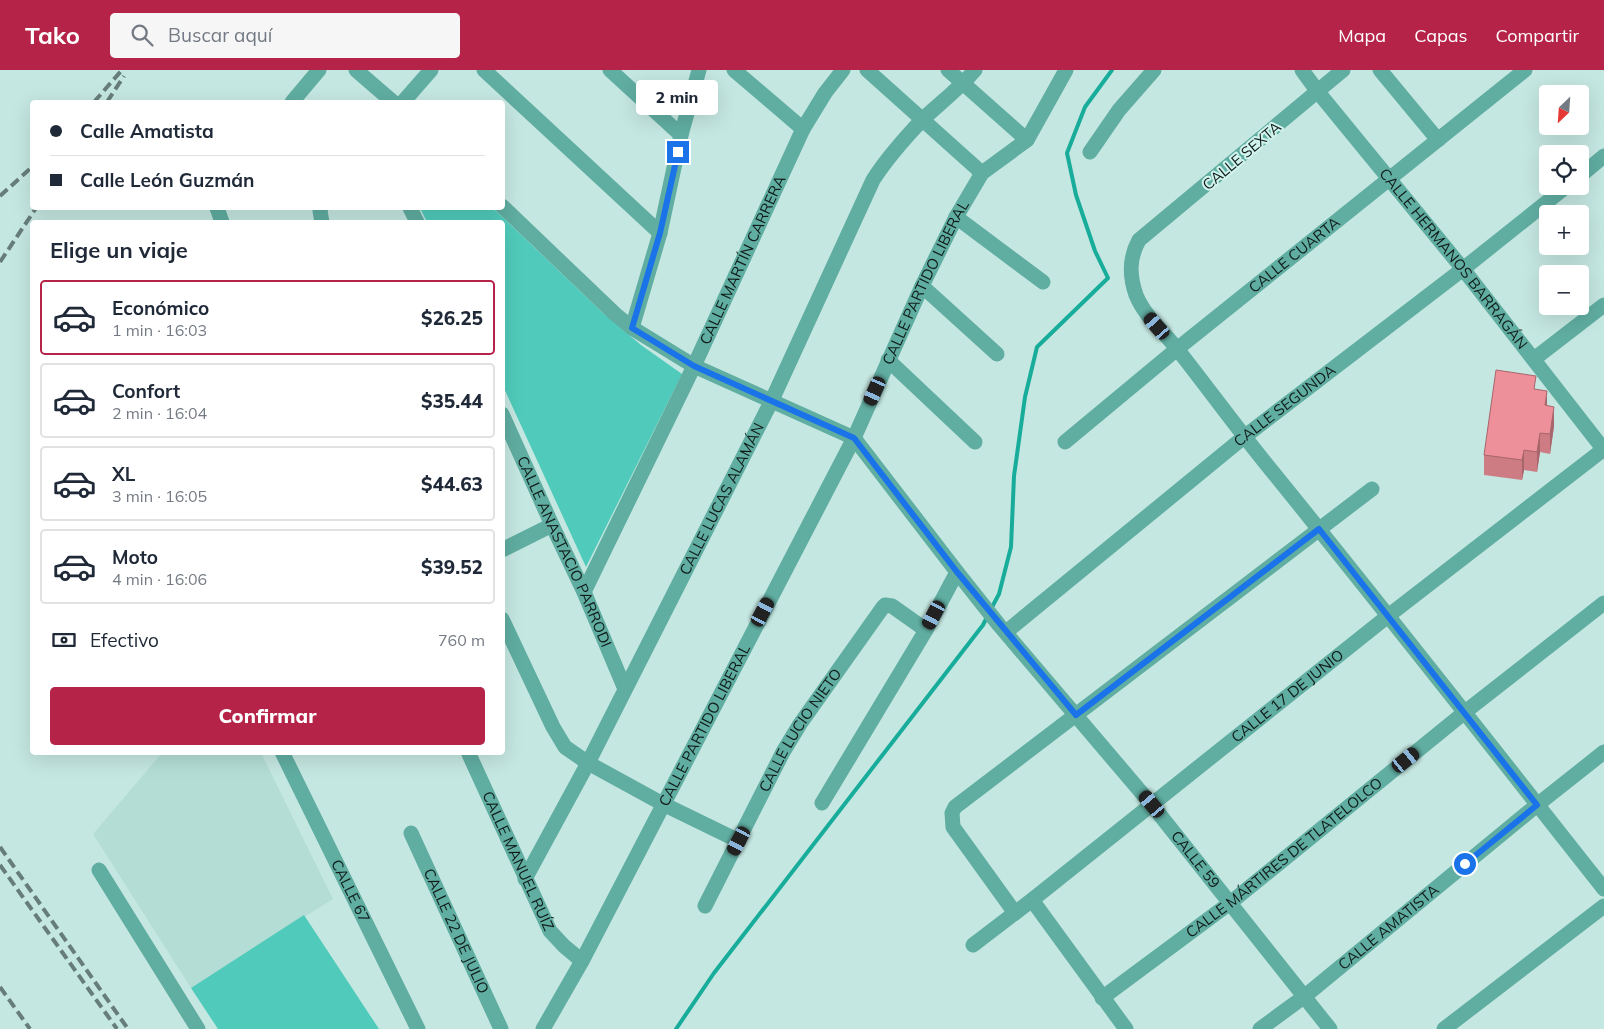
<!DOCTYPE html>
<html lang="es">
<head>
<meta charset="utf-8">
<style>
  body { margin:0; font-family:Mulish,sans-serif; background:#f6f6f7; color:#1f2937; height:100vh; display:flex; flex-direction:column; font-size:19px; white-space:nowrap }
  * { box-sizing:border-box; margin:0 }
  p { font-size:16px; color:#747a83 }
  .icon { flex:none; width:28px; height:28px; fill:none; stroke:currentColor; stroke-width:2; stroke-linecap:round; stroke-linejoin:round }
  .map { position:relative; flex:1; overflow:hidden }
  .panel { position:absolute; left:30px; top:150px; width:475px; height:535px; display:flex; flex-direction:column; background:#fff; border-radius:5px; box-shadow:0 5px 20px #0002 }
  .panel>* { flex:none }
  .top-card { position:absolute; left:30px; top:30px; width:475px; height:110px; border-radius:5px; box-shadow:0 5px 20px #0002; display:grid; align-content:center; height:110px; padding:0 20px; background:#fff }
  .needle { width:32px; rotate:205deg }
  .fabs { position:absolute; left:1539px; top:15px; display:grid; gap:10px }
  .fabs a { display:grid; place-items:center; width:50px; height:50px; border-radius:5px; background:#fff; box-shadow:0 5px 20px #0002; font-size:25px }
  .end { position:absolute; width:22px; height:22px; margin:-11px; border:6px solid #1a73e8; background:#fff; box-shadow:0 0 0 2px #fff }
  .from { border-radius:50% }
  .bubble { position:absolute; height:35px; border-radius:5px; background:#fff; box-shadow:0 5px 20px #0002; font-size:16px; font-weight:800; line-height:35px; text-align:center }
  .car { position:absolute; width:15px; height:30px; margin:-15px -8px; border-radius:6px; box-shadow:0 0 4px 1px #0007; background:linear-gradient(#222 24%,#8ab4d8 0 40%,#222 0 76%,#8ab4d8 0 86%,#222 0) }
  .top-card b { display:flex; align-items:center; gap:18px; height:48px; font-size:19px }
  .top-card b+b { border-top:1px solid #e0e1e3 }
  .top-card i { width:12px; height:12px; background:#1f2937 }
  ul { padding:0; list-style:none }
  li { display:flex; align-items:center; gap:15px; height:75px; margin:0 10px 8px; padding:0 10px; border:2px solid #e0e1e3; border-radius:5px }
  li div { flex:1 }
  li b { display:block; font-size:19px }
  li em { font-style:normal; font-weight:800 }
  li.selected { border-color:#b52348 }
  li>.icon { width:45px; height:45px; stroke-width:1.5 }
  h2 { padding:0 20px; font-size:22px; line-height:60px }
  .pay { display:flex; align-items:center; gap:12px; height:55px; padding:0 20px; font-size:19px }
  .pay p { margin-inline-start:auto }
  .primary-button { display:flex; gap:10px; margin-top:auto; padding:10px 20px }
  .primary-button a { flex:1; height:58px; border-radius:5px; background:#b52348; color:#fff; font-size:20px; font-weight:800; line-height:58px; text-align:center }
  header { display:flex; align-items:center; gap:30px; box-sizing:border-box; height:70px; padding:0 25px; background:#b52348; color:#fff }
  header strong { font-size:24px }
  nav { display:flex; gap:28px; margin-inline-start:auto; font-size:18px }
  .search { width:350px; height:45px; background:#f6f6f7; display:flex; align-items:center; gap:12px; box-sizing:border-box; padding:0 18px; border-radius:5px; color:#747a83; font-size:19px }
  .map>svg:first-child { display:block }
  .built { fill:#b3ddd5 }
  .green { fill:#50cbbb }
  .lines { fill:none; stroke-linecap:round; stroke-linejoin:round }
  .stream { stroke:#18ac9b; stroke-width:4 }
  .minor { stroke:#60ada1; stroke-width:15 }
  .rail { stroke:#667d79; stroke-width:4; stroke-dasharray:10 5; stroke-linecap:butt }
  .wall { fill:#cd7c84 }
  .shaded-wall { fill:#a7656c }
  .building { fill:#ee909a; stroke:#a7656c }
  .route { stroke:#1a73e8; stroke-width:6 }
  .labels { text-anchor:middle; stroke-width:4; stroke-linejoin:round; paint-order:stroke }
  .street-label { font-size:15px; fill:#101c1a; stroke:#d2f4ee }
</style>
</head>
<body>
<header>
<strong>Tako</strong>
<div class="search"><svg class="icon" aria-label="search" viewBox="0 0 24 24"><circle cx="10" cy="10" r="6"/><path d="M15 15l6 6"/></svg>Buscar aquí</div>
<nav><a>Mapa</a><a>Capas</a><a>Compartir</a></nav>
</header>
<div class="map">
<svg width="1604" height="959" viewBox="0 0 1604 959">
  <rect width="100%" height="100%" fill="#c5e7e1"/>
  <!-- built -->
  <path class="built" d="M162,683h99l72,146 -142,89 -98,-154z"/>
  <!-- green -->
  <path class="green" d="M420,138h73l110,105 38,32 41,29 -96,193 -83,-181 -1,-164h-75z
    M304,845l75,114h-161l-27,-41z"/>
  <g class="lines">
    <!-- stream -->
    <path class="stream" d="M991,539l8,-15 12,-47 3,-71 11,-79 12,-50 71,-69 -13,-27 -19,-56 -9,-42 18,-46 27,-37
      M676,959l38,-56 269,-348 4,-8"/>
    <!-- minor -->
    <g class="minor">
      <path d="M356,0l37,32"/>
      <path d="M484,0l176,163"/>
      <path d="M610,0l71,65"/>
      <path d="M734,0l69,59"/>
      <path d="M867,0l115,103"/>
      <path d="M948,0l79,70"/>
      <path id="s1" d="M1302,0l16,22 145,177 141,181"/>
      <path d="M1343,0l-204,170c-10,18 -10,35 -3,55 9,22 28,37 42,55 33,42 64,85 98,126 111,137 219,275 328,413"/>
      <path d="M1380,0l58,70"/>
      <path d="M292,32l27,-32"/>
      <path d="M403,32l28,-32"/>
      <path d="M1090,82l29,-42 35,-40"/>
      <path d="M1580,106l24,-20"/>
      <path id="s2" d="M502,136l113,108 17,14 62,38 160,72 103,134 42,53 153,180 178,224"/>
      <path d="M217,138l5,14"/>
      <path d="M321,138l-1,3 2,11"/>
      <path d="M410,138l7,14"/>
      <path d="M956,147l87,65"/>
      <path d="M922,216l75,68"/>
      <path d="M632,258l28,-95 21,-98 18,-65"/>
      <path d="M1534,289l70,-54"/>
      <path d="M888,290l87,82"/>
      <path id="s3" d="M502,344l50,111 32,67 41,97"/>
      <path id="s4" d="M1065,372l112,-93 348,-279"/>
      <path d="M502,480l50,-25"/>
      <path id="s5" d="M584,522l110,-226 109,-237 22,-36 18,-23"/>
      <path d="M502,549l51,108 12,20 23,16 75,41 76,37"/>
      <path id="s6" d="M1006,562l238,-195 219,-168 104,-83"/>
      <path id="s7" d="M282,682l136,277"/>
      <path id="s8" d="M468,682l82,179 14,15 18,15"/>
      <path d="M822,733l104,-173 31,-58"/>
      <path id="s9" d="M411,763l90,196"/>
      <path d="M99,800l99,159"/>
      <path id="s10" d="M525,809l63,-116 184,-363 101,-220c14,-22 31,-41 49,-60 18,-17 37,-31 53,-50"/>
      <path d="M1032,830l94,129"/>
      <path id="s11" d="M705,836l78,-154 17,-28 83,-117 2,-2 7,1 34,24"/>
      <path d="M1015,843l-62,-86 -1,-14 3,-6 417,-318"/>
      <path id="s12" d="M973,875l59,-45 356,-284 216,-167"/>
      <path id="s13" d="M1102,928l128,-95 235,-191 139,-109"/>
      <path id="s14" d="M543,959l39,-68 272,-523 68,-152 34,-69 26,-44 45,-33 39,-70"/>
      <path id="s15" d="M1260,959l45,-33 232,-191 67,-53"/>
      <path d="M1444,959l160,-123"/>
    </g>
    <!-- rail -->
    <path class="rail" d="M94,32l28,-32
      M107,32l17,-26
      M0,126l32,-29
      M0,192l36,-54
      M0,777l128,182
      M0,795l117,164
      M0,917l30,42"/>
  </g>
  <!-- wall -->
  <path class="wall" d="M1547,336l7,20 -4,28 -10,-2 -3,20 -13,-2 -2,10 -38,-5v-20z"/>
  <!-- shaded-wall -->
  <path class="shaded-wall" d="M1547,321v19l-2,-5z
    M1554,337v19l-4,28v-20z
    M1540,363v19l-3,20v-20z
    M1524,380v20l-2,10v-20z"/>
  <!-- building -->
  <path class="building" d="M1496,300l40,6 -2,13 13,2 -2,14 9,2 -4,27 -10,-1 -3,19 -13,-2 -2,10 -38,-5z"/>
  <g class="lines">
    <!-- route -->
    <path class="route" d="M678,82l-18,81 -28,95 62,38 160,72 103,134 119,143 243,-186 218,276 -72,59"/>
  </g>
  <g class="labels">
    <!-- street labels -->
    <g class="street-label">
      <text transform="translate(1242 86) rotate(-40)" y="5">CALLE SEXTA</text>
      <text dy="5" stroke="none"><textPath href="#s4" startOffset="296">CALLE CUARTA</textPath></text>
      <text dy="5" stroke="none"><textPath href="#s1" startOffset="242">CALLE HERMANOS BARRAGÁN</textPath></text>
      <text dy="5" stroke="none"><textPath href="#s5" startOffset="368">CALLE MARTÍN CARRERA</textPath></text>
      <text dy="5" stroke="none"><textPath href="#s14" startOffset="839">CALLE PARTIDO LIBERAL</textPath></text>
      <text dy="5" stroke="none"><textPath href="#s6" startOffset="359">CALLE SEGUNDA</textPath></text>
      <text dy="5" stroke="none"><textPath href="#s10" startOffset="428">CALLE LUCAS ALAMÁN</textPath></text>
      <text dy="5" stroke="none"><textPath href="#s3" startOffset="151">CALLE ANASTACIO PARRODI</textPath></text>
      <text dy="5" stroke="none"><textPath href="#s12" startOffset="401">CALLE 17 DE JUNIO</textPath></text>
      <text dy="5" stroke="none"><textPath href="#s14" startOffset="344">CALLE PARTIDO LIBERAL</textPath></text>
      <text dy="5" stroke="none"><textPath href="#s11" startOffset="200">CALLE LUCIO NIETO</textPath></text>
      <text dy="5" stroke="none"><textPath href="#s13" startOffset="230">CALLE MÁRTIRES DE TLATELOLCO</textPath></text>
      <text dy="5" stroke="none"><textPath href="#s2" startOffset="969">CALLE 59</textPath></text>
      <text dy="5" stroke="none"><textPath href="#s8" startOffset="120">CALLE MANUEL RUÍZ</textPath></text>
      <text dy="5" stroke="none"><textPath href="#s7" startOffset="155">CALLE 67</textPath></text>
      <text dy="5" stroke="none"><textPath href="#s15" startOffset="164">CALLE AMATISTA</textPath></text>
      <text dy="5" stroke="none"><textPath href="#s9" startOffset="108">CALLE 22 DE JULIO</textPath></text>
    </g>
  </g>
</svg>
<div class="fabs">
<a><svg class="needle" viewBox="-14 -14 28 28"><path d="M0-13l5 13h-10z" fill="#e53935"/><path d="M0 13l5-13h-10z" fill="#747a83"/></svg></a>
<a><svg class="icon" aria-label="locate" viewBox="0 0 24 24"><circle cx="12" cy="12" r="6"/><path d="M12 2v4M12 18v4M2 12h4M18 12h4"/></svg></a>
<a>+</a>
<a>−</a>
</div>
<i class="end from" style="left:1465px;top:794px"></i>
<i class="end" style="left:678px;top:82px"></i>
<div class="bubble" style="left:636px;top:10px;width:82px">2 min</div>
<i class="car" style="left:1157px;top:256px;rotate:319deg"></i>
<i class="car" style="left:875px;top:321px;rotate:204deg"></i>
<i class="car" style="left:763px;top:542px;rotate:28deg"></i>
<i class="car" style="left:934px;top:545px;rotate:208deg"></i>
<i class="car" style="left:1406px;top:690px;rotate:51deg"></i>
<i class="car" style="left:1152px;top:734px;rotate:320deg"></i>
<i class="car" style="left:739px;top:771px;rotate:208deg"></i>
<div class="top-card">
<b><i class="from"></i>Calle Amatista</b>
<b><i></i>Calle León Guzmán</b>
</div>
<section class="panel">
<h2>Elige un viaje</h2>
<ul>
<li class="selected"><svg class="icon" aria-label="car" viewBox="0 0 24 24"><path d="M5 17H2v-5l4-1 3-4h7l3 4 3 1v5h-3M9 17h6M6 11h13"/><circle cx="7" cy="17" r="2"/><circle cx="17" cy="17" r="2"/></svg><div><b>Económico</b><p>1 min · 16:03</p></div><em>$26.25</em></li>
<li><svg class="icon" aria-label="car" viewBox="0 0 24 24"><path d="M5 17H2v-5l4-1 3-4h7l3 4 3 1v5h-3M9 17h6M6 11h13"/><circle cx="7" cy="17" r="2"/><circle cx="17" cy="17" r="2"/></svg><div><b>Confort</b><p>2 min · 16:04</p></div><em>$35.44</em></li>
<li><svg class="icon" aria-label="car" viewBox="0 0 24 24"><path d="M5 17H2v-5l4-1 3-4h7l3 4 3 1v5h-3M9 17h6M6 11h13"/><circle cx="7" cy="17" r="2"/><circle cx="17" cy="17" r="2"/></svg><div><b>XL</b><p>3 min · 16:05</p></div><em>$44.63</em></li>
<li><svg class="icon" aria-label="car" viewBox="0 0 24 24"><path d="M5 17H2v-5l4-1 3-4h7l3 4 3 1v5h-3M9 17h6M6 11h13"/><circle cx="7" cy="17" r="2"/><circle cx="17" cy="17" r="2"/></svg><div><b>Moto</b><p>4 min · 16:06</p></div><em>$39.52</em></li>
</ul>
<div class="pay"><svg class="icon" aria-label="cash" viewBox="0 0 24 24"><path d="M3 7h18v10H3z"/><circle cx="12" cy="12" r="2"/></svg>Efectivo<p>760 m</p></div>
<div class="primary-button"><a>Confirmar</a></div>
</section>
</div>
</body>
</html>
